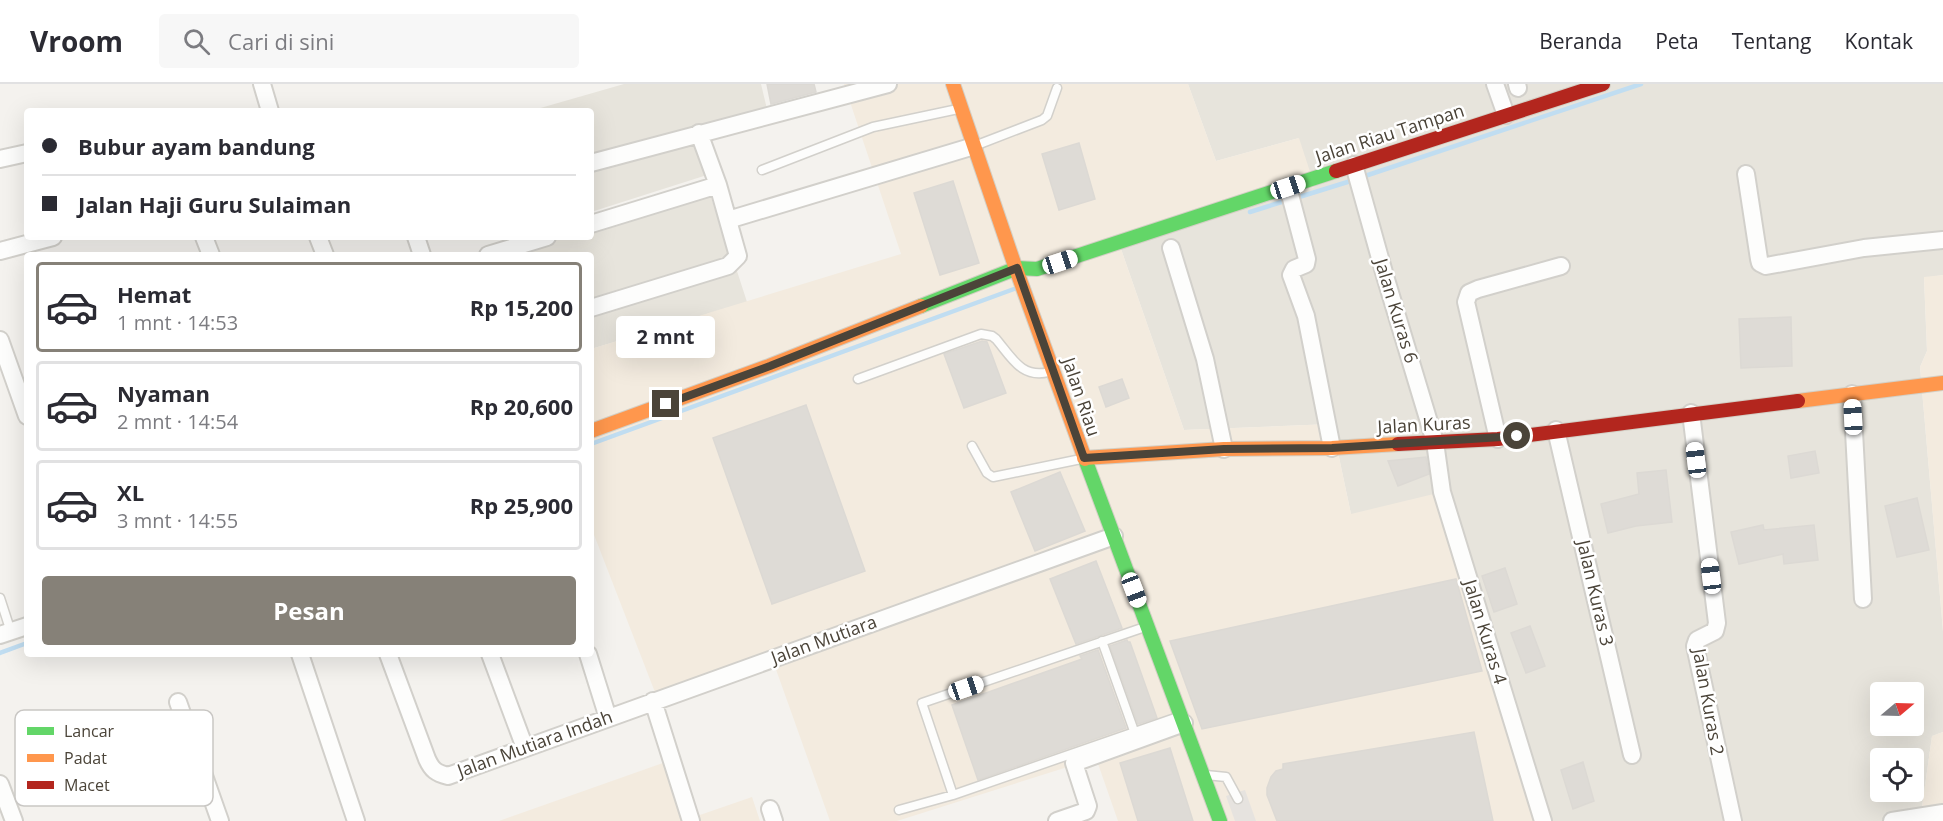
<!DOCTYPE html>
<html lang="id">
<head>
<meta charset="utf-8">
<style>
  body { margin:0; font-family:"Open Sans",sans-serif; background:#f7f7f7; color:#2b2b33; height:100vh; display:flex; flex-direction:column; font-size:22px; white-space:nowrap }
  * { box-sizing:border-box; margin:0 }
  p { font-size:20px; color:#7c7c81 }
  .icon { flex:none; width:33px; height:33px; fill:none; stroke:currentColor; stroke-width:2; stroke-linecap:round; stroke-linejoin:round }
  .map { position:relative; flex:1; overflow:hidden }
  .side { position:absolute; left:24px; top:168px; width:570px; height:405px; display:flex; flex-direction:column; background:#fff; border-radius:6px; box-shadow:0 6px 24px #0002 }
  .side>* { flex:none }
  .hud { position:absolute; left:24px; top:24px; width:570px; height:132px; border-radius:6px; box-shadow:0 6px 24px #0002; display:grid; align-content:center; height:132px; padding:0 18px; background:#fff }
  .needle { width:39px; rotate:71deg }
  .controls { position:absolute; left:1870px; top:598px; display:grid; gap:12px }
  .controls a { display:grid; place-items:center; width:54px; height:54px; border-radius:6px; background:#fff; box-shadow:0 6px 24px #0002; font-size:30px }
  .end { position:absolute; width:27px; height:27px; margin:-14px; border:8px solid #4b4439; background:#fff; box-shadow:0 0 0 3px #fff }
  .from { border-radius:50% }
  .bubble { position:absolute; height:42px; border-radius:6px; background:#fff; box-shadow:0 6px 24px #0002; font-size:20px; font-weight:700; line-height:42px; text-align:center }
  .car { position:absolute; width:18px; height:36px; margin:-18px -9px; border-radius:8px; box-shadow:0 0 4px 2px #0007; background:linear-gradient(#fff 24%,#345 0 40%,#fff 0 76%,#345 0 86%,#fff 0) }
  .hud b { display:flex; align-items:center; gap:21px; height:57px; font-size:22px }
  .hud b+b { border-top:2px solid #e1e1e2 }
  .hud i { width:15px; height:15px; background:#2b2b33 }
  ul { padding:10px 0 0; list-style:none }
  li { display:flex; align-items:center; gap:18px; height:90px; margin:0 12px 9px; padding:0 6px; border:3px solid #e1e1e2; border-radius:6px }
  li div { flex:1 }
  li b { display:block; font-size:22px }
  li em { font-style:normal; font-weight:700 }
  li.current { border-color:#868178 }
  li>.icon { width:54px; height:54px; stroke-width:1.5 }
  .primary-button { display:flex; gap:12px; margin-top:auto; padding:12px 18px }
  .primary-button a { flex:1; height:69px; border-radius:6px; background:#868178; color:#fff; font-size:24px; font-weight:700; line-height:69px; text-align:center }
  header { display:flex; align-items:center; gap:36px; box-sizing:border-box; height:84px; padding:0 30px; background:#fff; border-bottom:2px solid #e1e1e2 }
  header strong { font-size:28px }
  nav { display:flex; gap:33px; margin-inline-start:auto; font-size:21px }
  .search { width:420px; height:54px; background:#f7f7f7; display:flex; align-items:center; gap:15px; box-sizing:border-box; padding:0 21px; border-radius:6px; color:#7c7c81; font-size:22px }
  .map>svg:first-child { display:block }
  .residential { fill:#e7e4dc; fill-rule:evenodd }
  .commercial { fill:#f3ebdf }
  .parking { fill:#e6e3df }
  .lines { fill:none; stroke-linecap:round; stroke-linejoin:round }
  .stream { stroke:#c0ddf1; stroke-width:4.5 }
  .building { fill:#dedbd6; stroke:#dcd9d4; stroke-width:1.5 }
  .lane-casing { stroke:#d2d0cb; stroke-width:11 }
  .street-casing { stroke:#d2d0cb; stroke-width:20 }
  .fast-casing { stroke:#d3cfc5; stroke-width:16 }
  .slow-casing { stroke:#d3cfc5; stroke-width:16 }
  .jam-casing { stroke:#d3cfc5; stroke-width:16 }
  .lane { stroke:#fdfdfc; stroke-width:8 }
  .street { stroke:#fdfdfc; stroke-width:16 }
  .fast { stroke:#63d668; stroke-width:14 }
  .slow { stroke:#ff974d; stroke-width:14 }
  .jam { stroke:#b3261e; stroke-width:14 }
  .route { stroke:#4b4439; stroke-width:8 }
  .labels { text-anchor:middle; stroke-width:5; stroke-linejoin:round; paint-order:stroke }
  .street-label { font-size:18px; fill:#4b4439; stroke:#fff }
  .key { fill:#fff; stroke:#c9c7c4; stroke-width:1.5 }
  .key-label { font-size:16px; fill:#4b4439 }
</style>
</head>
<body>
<header>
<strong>Vroom</strong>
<div class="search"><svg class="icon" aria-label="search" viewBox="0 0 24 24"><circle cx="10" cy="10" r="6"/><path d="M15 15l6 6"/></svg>Cari di sini</div>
<nav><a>Beranda</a><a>Peta</a><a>Tentang</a><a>Kontak</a></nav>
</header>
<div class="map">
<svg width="1943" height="737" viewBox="0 0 1943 737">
  <rect width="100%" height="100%" fill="#f4f2ee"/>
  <!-- residential -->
  <path class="residential" d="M624,0h137l6,25 -176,47v-45h-61z
    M1188,0h755v191l-19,3 3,73 -7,16 23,264v101l-11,4 -12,85h-384l-185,-307 -19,-90 -148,6 -63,-181 178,-111 -83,23zM1881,609h33v33h-33zM1881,675h33v33h-33z
    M695,56l12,35 -116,37v-39z
    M709,107l21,66 -139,44v-46h-82l56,-18h26v-8z
    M736,184l11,34 -156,47v-38z"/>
  <!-- commercial -->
  <path class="commercial" d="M844,0h344l28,77 83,-23 16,49 -194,62 63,181 148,-6 19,90 91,-22 94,329h-418l-22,-63 -199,63h-67l-57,-160 -115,39 -67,-173v-178l310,-95z
    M1943,191v356l-23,-264 7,-16 -3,-74z
    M1943,648v89h-23l12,-85z
    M677,674l20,58 55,-19 8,24h-261z"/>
  <!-- parking -->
  <path class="parking" d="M1245,706l11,31h-21l-9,-25z"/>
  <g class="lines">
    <!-- stream -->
    <path class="stream" d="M1362,93l279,-93
      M1296,114l58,-18
      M1250,128l38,-12
      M591,360l423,-155
      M0,569l27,-10"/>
  </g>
  <!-- building -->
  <path class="building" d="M767,0h47l2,8 -45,12z
    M1079,59l16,56 -36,11 -17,-56z
    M953,97l26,82 -39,12 -26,-82z
    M1791,233l1,49 -51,2 -2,-49z
    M982,257l5,1 19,51 -42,15 -20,-54z
    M1122,295l7,19 -23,9 -7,-20z
    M806,321l59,166 -93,33 -59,-166z
    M1815,367l4,22 -28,5 -3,-22z
    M1426,373l3,17 -31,12 -10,-25z
    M1666,386l6,52 -36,4 -28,7 -7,-29 38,-10 -2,-21z
    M1060,388l25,59 -50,20 -24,-59z
    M1917,414l12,52 -32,7 -12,-51z
    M1763,441l1,5 50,-5 4,35 -34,4 -1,-10 -44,10 -8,-32z
    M1096,477l26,67 -46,16 -26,-65z
    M1505,484l12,36 -23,8 -12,-36z
    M1456,495l26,92 -280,58 -32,-88z
    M1530,542l15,40 -19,7 -15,-40z
    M1127,556l1,2h2l27,76 -19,6 -28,-78z
    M1098,566l28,78 -148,52 -26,-75 130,-46 -2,-3z
    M1474,648l19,89h-216l-10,-26v-7l4,-11 5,-6 7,-2v-5z
    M1170,664l23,73h-55l-18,-58z
    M1583,678l11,39 -21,8 -12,-39z"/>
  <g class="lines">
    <!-- lane casing -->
    <g class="lane-casing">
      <path id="lane" d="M977,61l65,-25 5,-4 10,-28
        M762,86l111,-43 85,-18
        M858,295l123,-45 11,2 4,3c16,19 26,40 53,33
        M972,362l15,27 6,4 88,-18
        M0,514l11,34
        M1102,557l32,90
        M1206,691l20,2 12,22
        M953,711l-31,-92 223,-76
        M899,726l54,-15 225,-78"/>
    </g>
    <!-- street casing -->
    <g class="street-casing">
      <path id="street" d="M262,0l8,27
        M1495,0l11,31
        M1517,0l1,4
        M0,75l27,-6
        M591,79l297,-79
        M1354,81l31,111 50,166 7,50 101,329
        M1746,90l13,85 1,4 6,3 98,-18 79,-8
        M1288,103l19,72 -1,5 -12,5 -3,6 15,41 26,132
        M728,136l246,-74
        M591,140l127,-39
        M204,153l7,18
        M318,153l7,18
        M416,153l6,18
        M1171,164l34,111 19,90
        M0,167l53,-14
        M488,171l59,-18
        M591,224l137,-42 10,-10 -20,-71 -19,-52
        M0,256l27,76
        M1852,310l11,205
        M1691,329l26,210 -2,8 -18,9 -2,6 38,175
        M1556,346l76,325
        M1498,355l-32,-137 3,-9 9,-4 83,-23
        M0,551l27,-9
        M300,570l56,167
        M388,570l39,105c5,11 9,14 21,17l666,-240
        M490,570l35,94
        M588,570l20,64
        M653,617l38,120
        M178,618l42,119
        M0,700l14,37
        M770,725l4,12
        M1057,737l29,-10 2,-5 -14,-43 110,-40
        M1892,737l51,-8"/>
    </g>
    <!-- fast casing -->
    <g class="fast-casing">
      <path id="fast" d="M921,222l96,-38 20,1 299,-98
        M1085,375l135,362"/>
    </g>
    <!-- slow casing -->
    <g class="slow-casing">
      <path id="slow" d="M953,0l63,185 69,190
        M1798,317l145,-18
        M591,347l178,-65 152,-60
        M1084,374l140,-9 108,-1 66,-4"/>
    </g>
    <!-- jam casing -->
    <g class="jam-casing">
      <path id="jam" d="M1336,87l267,-87
        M1398,360l100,-5 300,-38"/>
    </g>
    <!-- lane -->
    <use href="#lane" class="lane"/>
    <!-- street -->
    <use href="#street" class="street"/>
    <!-- fast -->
    <use href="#fast" class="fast"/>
    <!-- slow -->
    <use href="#slow" class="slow"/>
    <!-- jam -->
    <use href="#jam" class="jam"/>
  </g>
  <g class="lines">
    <!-- route -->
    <path class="route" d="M666,320l104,-38 247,-98 67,190 140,-9 108,-1 185,-12"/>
  </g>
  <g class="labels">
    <!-- street labels -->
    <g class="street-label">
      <text transform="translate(1390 50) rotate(-18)" y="6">Jalan Riau Tampan</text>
      <text transform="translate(1396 227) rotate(73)" y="6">Jalan Kuras 6</text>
      <text transform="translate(1081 313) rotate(71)" y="6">Jalan Riau</text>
      <text transform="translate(1424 341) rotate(-3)" y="6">Jalan Kuras</text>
      <text transform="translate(1595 509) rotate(77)" y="6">Jalan Kuras 3</text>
      <text transform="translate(1485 548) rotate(73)" y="6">Jalan Kuras 4</text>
      <text transform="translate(824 556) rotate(-20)" y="6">Jalan Mutiara</text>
      <text transform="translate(1708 618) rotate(80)" y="6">Jalan Kuras 2</text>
      <text transform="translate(535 660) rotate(-20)" y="6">Jalan Mutiara Indah</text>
    </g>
  </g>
  <!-- legend -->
  <rect x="15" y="626" width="198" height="96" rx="9" class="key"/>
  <rect x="27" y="643" width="27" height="8" fill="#63d668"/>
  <rect x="27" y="670" width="27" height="8" fill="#ff974d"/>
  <rect x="27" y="697" width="27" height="8" fill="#b3261e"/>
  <g class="key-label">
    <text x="64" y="653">Lancar</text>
    <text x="64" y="680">Padat</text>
    <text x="64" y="707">Macet</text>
  </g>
</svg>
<div class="controls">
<a><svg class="needle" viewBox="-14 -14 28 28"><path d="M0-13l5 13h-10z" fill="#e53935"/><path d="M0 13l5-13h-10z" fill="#7c7c81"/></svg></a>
<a><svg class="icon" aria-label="locate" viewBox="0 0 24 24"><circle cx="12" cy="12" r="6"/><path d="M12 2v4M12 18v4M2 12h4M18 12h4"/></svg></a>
</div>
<i class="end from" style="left:1517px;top:352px"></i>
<i class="end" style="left:666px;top:320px"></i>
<div class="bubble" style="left:616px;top:232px;width:99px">2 mnt</div>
<i class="car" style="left:1288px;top:103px;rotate:72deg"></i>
<i class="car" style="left:1060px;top:178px;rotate:72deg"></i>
<i class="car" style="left:1853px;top:333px;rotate:357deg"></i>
<i class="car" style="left:1696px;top:376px;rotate:353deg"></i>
<i class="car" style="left:1711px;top:492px;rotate:353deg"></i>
<i class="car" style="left:1134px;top:506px;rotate:159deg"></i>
<i class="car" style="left:966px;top:604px;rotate:71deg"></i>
<div class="hud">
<b><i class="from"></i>Bubur ayam bandung</b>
<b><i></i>Jalan Haji Guru Sulaiman</b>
</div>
<section class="side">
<ul>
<li class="current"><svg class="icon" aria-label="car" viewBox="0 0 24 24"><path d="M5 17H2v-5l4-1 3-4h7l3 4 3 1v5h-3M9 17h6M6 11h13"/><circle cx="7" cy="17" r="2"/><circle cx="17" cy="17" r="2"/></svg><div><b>Hemat</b><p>1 mnt · 14:53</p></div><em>Rp 15,200</em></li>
<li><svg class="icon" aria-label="car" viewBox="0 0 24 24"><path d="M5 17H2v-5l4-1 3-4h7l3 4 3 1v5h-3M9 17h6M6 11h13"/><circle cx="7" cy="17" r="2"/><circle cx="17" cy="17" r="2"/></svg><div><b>Nyaman</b><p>2 mnt · 14:54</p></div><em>Rp 20,600</em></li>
<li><svg class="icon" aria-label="car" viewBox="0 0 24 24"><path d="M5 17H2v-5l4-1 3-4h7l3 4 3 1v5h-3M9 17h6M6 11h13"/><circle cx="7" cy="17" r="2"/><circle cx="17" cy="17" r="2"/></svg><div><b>XL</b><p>3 mnt · 14:55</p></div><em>Rp 25,900</em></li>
</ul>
<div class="primary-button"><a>Pesan</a></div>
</section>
</div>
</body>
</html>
